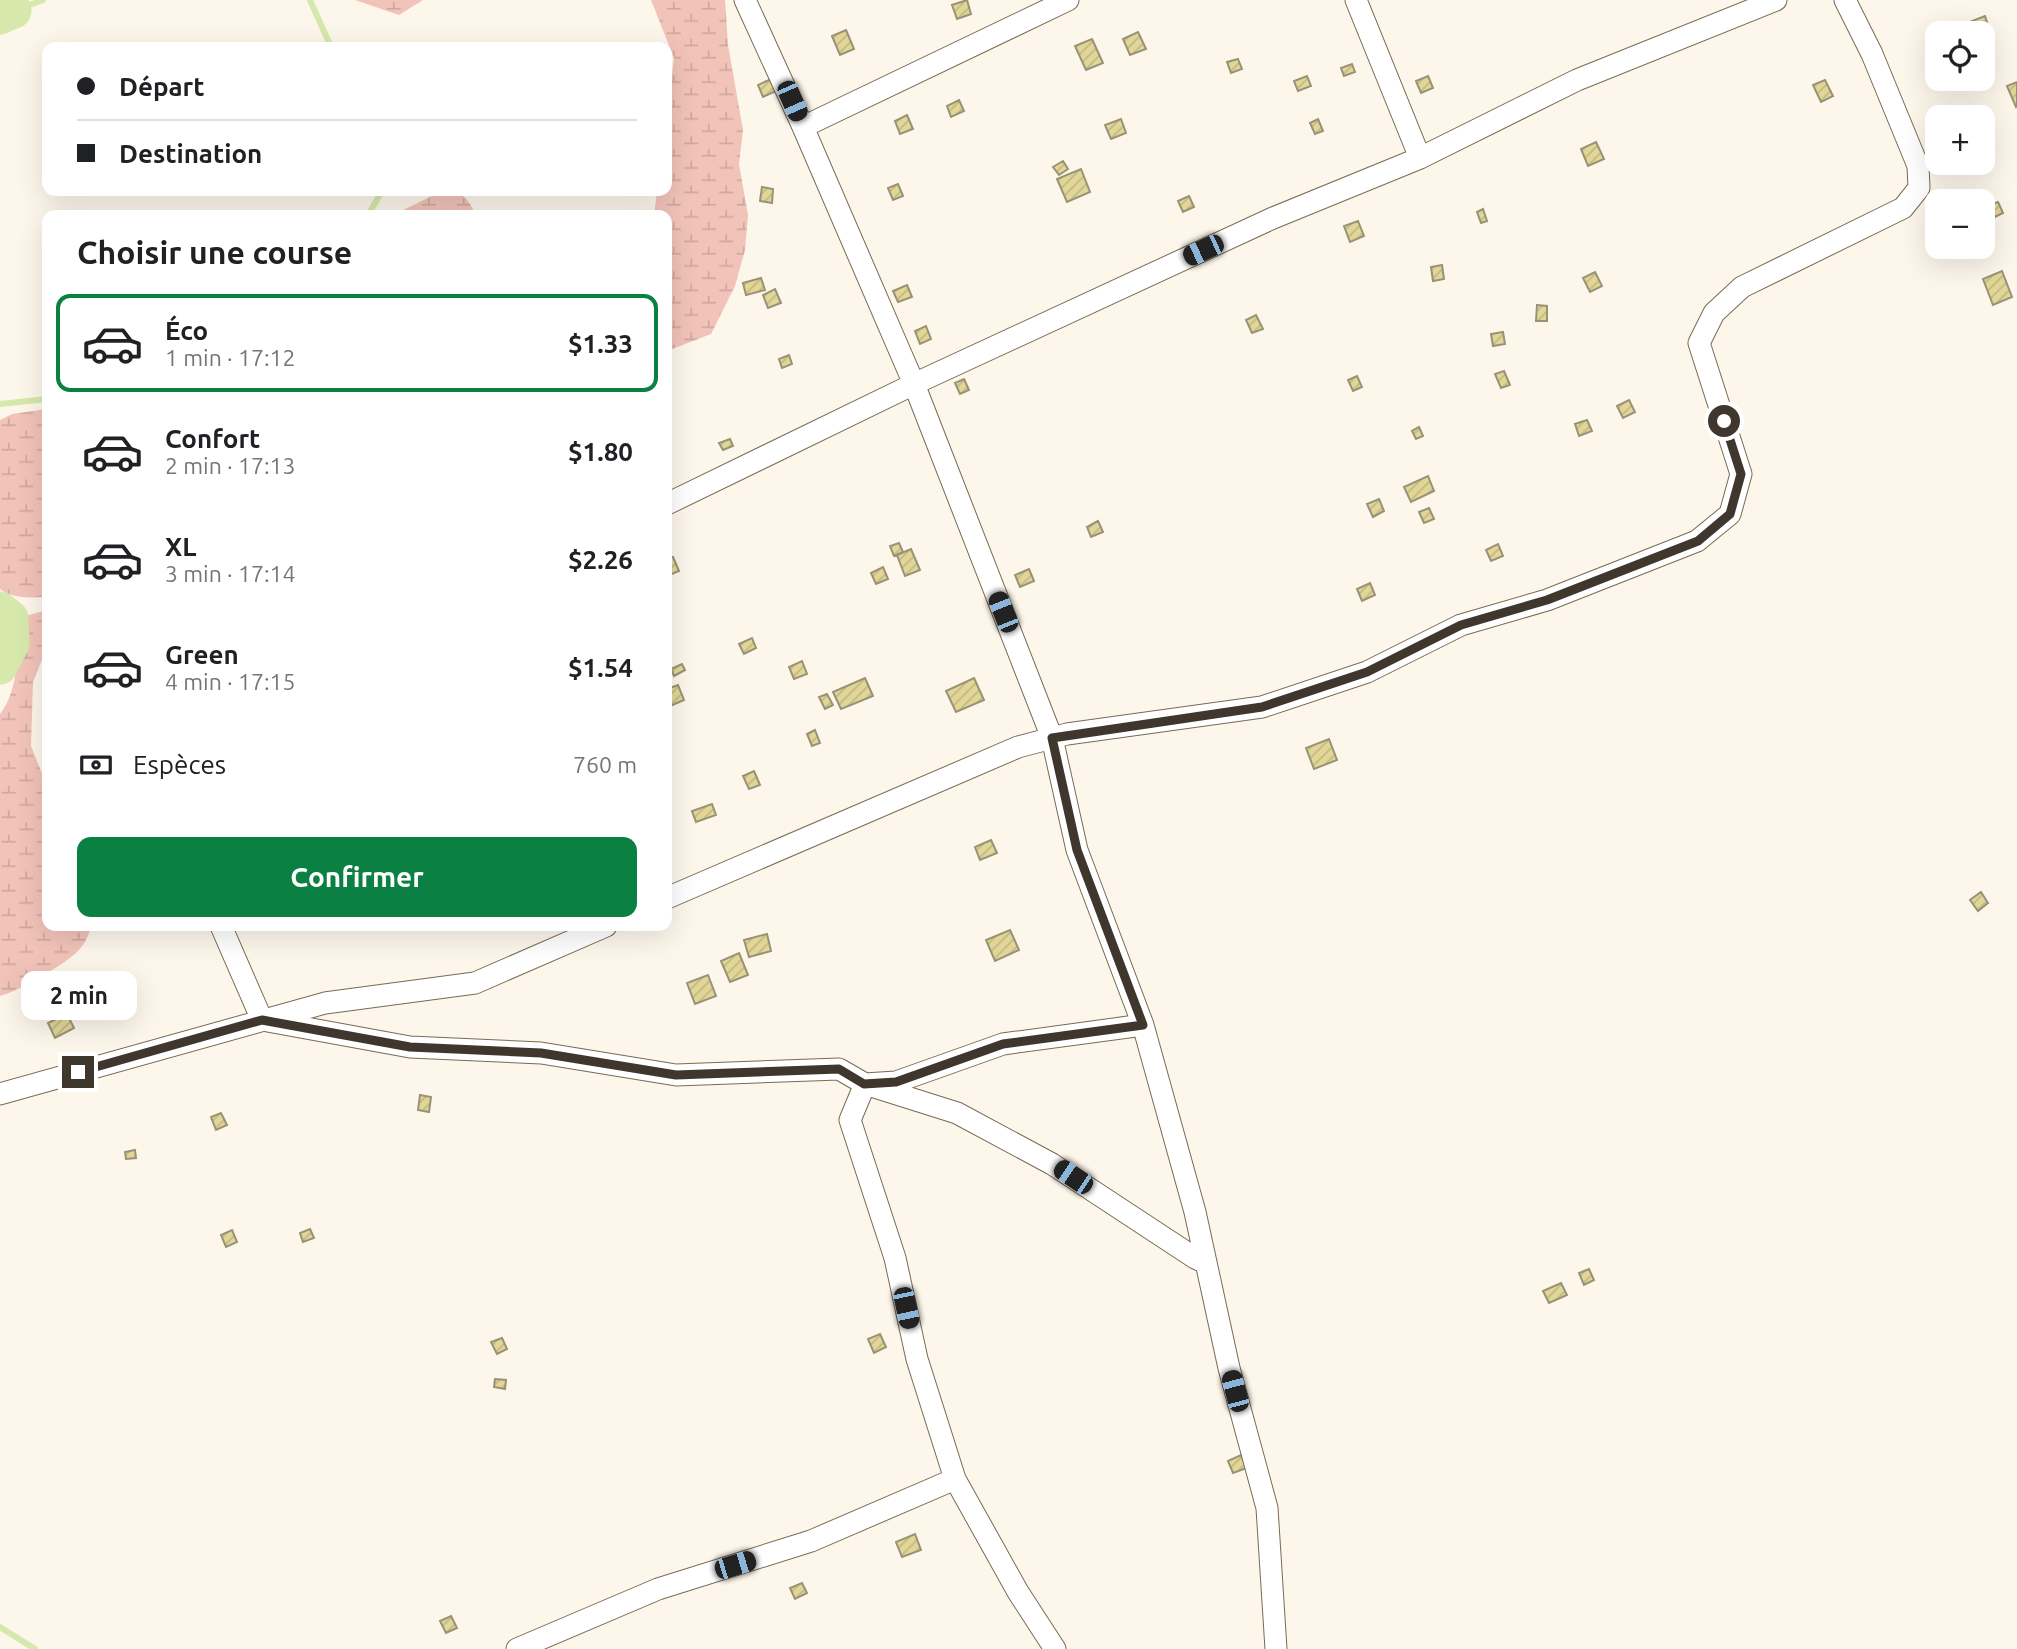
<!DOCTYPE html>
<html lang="fr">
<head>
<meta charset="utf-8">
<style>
  body { margin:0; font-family:Ubuntu,sans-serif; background:#f6f6f6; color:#202124; height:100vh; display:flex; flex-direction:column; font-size:26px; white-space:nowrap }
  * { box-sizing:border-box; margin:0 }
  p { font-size:23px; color:#757577 }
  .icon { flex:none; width:38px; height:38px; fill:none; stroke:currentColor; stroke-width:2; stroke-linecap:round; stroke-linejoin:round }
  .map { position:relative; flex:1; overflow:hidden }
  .details { position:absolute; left:42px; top:210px; width:630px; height:721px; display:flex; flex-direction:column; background:#fff; border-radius:14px; box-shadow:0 7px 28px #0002 }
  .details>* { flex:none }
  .banner { position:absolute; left:42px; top:42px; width:630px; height:154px; border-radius:14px; box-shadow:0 7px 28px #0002; display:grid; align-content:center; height:154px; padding:0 35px; background:#fff }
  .buttons { position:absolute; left:1925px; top:21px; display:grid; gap:14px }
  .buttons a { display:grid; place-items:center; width:70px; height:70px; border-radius:14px; background:#fff; box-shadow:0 7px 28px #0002; font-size:35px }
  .end { position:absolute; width:32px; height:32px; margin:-16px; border:9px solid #3f372d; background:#fff; box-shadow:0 0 0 4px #fff }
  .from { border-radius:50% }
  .bubble { position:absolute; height:49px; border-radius:14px; background:#fff; box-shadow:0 7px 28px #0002; font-size:23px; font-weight:600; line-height:49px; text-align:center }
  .car { position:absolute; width:21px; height:42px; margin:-21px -10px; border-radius:9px; box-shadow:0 0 5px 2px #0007; background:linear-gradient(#222 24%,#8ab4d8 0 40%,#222 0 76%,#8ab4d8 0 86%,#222 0) }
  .banner b { display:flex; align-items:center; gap:24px; height:66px; font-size:26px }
  .banner b+b { border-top:2px solid #e0e0e0 }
  .banner i { width:18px; height:18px; background:#202124 }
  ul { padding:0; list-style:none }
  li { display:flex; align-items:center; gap:21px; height:98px; margin:0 14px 10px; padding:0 21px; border:4px solid transparent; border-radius:14px }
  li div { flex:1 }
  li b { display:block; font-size:26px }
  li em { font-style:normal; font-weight:600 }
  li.current { border-color:#0b8043 }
  li>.icon { width:63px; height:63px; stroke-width:1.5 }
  h2 { padding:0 35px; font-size:32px; line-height:84px }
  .pay { display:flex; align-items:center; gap:18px; height:77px; padding:0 35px; font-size:26px }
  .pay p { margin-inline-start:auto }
  .cta { display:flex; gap:14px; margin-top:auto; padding:14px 35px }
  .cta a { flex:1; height:80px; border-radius:14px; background:#0b8043; color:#fff; font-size:28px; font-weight:600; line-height:80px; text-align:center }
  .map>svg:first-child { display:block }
  .wetland { fill:url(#wetland-marsh) }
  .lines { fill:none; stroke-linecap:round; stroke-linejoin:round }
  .stream { stroke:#d6e8ab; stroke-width:6 }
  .river { stroke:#d6e8ab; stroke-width:35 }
  .building { fill:url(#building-hatch); stroke:#989377; stroke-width:2 }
  .minor-casing { stroke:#7a6a53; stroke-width:23 }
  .minor { stroke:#fff; stroke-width:21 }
  .route { stroke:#3f372d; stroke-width:9 }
</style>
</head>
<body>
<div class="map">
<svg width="2017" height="1649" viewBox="0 0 2017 1649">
  <defs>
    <pattern id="wetland-marsh" width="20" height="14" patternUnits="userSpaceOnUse" patternTransform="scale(1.75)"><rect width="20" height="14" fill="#f2c3b9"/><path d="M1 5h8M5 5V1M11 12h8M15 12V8" fill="none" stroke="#d1a89f"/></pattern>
    <pattern id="building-hatch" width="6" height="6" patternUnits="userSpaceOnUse" patternTransform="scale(1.75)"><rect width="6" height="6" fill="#e2d697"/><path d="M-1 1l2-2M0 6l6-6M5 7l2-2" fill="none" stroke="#c3b882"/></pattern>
  </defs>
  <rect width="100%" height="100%" fill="#fdf6eb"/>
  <!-- wetland -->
  <path class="wetland" d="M355,0h68l-24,15z
    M651,0h74l3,45 15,85 -4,34 9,51 -3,35 -10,36 -24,48 -44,17v-136h-13l3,-24h10v-76l7,-57z
    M448,191c16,0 22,12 28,24h-83l45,-22z
    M47,409v187c-13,3 -37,2 -47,-7v-169l12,-6z
    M47,610v37l-14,35 -2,64 16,40v140h44c-2,9 -6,18 -13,25 -14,14 -59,40 -78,45v-282c20,-25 17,-65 18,-96z"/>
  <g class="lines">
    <!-- stream -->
    <path class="stream" d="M310,0l21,47
      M14,11l29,-11
      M368,215l14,-24
      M0,404l47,-5
      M0,1627l35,22"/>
    <!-- river -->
    <path class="river" d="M0,17l14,-6 -4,-11
      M0,609l11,9 1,26 -12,23"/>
  </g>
  <!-- building -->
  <path class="building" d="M967,0l4,14 -14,5 -5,-14z
    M1985,16l5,15 -13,2 -5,-12z
    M846,30l8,19 -14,6 -8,-19z
    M1138,32l8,17 -16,6 -7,-16z
    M1092,39l11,24 -17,7 -11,-24z
    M1238,59l4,10 -11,4 -4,-11z
    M1352,64l3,8 -11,4 -3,-8z
    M1307,76l4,10 -13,5 -4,-10z
    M1428,76l5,12 -12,5 -5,-12z
    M771,79l5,12 -13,6 -5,-12z
    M1825,80l8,16 -12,6 -8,-17z
    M2017,82v24l-1,1 -9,-21z
    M959,100l5,11 -13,6 -4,-11z
    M907,115l6,14 -13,5 -5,-13z
    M1121,119l5,14 -15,6 -6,-14z
    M1318,119l5,12 -8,3 -5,-11z
    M1596,142l8,17 -16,7 -7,-17z
    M1063,161l5,8 -9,6 -6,-8z
    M1081,169l9,23 -23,10 -10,-23z
    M898,184l5,12 -10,4 -5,-12z
    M762,187l11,2 -1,14 -12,-2z
    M1189,196l5,11 -11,5 -5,-11z
    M1998,202l5,11 -8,4 -5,-12z
    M1483,209l4,12 -6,2 -4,-11z
    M1358,221l6,15 -14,6 -6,-16z
    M1442,265l2,14 -11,2 -2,-14z
    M2002,271l10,26 -19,8 -10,-26z
    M1595,272l7,14 -12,6 -7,-14z
    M761,278l4,12 -19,5 -3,-12z
    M907,285l5,12 -14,5 -5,-11z
    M775,289l6,14 -13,5 -5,-13z
    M1537,305l10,1v15h-11z
    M1256,315l7,14 -11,4 -6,-13z
    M926,326l5,13 -11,5 -5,-13z
    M1503,332l2,12 -12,2 -2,-12z
    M789,355l3,9 -10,4 -3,-9z
    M1504,371l6,14 -9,3 -6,-14z
    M1357,376l5,11 -9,4 -5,-11z
    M964,379l5,11 -9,4 -5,-11z
    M1629,400l6,12 -12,6 -6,-12z
    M1587,420l5,11 -13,5 -4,-12z
    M1419,427l4,9 -7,3 -4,-8z
    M730,439l3,7 -10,4 -4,-7z
    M1428,476l6,15 -23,11 -7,-15z
    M1379,499l5,12 -11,6 -6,-13z
    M1429,508l5,11 -10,4 -5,-11z
    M1098,521l5,11 -12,5 -4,-10z
    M899,543l4,9 -9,4 -4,-10z
    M1498,544l5,12 -12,5 -5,-11z
    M911,549l9,21 -15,6 -8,-21z
    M673,557l6,14 -12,5v-17z
    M883,567l5,12 -12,5 -5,-11z
    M1029,569l5,12 -14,6 -5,-12z
    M1370,583l5,12 -13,6 -5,-12z
    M752,638l4,10 -12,6 -5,-10z
    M802,661l5,13 -13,5 -5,-12z
    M682,664l3,6 -11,6 -3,-7z
    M865,678l8,18 -32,13 -8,-17z
    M974,678l10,22 -28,12 -10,-21z
    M678,685l6,15 -14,6 -3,-17z
    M827,694l6,11 -8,4 -6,-12z
    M815,730l5,13 -8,3 -5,-12z
    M1329,739l8,21 -23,9 -8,-21z
    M754,771l6,14 -11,4 -6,-13z
    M712,804l4,11 -20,7 -4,-11z
    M991,840l6,13 -17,7 -5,-13z
    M1981,892l7,11 -10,8 -8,-11z
    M1010,930l9,20 -24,11 -9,-21z
    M767,934l4,17 -22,6 -5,-17z
    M739,953l9,22 -18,7 -9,-21z
    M708,975l8,21 -21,8 -8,-21z
    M67,1014l7,14 -19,10 -7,-15z
    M420,1095l11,2 -2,15 -11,-2z
    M221,1113l6,12 -11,5 -5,-13z
    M135,1150l1,8 -10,1 -1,-7z
    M310,1229l4,9 -11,4 -3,-9z
    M232,1230l5,12 -11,5 -5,-12z
    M1589,1269l5,11 -10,5 -5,-12z
    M1561,1283l6,12 -18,8 -6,-12z
    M880,1334l6,13 -12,6 -6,-14z
    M502,1338l5,11 -10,5 -6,-12z
    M495,1379l11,1 -1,9 -11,-2z
    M1241,1455l6,13 -14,5 -5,-12z
    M915,1534l6,16 -19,7 -6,-15z
    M802,1583l5,10 -12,6 -5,-11z
    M451,1616l6,12 -11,5 -6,-12z"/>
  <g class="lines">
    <!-- minor casing -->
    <g class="minor-casing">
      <path id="minor" d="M745,0l58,127 111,257 138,354 25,112 66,175 52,187 34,156 38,140 9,141
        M1356,0l64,158
        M803,127l265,-127
        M667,504l247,-120 359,-166 147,-60 157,-78 199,-80
        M667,898l351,-151 49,-13 195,-27 105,-35 94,-47 86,-25 150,-59 33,-27 11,-40 -42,-131 15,-30 28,-26 161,-79 16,-20 -1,-22 -46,-112 -27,-54
        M221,926l41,94 148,27 131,6 135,22 163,-6 26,15 31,-2 107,-38 140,-19
        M0,1094l325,-91 150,-20 131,-57
        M517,1649l141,-60 153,-48 144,-62
        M1055,1649l-37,-57 -63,-113 -38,-120 -22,-101 -45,-138 15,-36 92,29 95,51 143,94 11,5"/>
    </g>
    <!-- minor -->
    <use href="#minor" class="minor"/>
  </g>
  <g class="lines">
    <!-- route -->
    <path class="route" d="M78,1072l184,-52 148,27 131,6 135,22 163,-6 25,15 32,-2 107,-38 140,-19 -66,-175 -25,-112 210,-31 105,-35 94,-47 86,-25 151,-59 32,-27 11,-40 -17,-53"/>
  </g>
</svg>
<div class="buttons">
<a><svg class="icon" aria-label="locate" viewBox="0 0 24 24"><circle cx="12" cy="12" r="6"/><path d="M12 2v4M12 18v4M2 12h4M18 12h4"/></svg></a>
<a>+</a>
<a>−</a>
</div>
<i class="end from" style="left:1724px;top:421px"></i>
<i class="end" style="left:78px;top:1072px"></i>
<div class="bubble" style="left:21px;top:971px;width:116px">2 min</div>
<i class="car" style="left:792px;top:101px;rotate:156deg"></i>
<i class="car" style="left:1203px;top:250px;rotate:245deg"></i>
<i class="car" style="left:1003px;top:612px;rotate:338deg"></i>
<i class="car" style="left:1073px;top:1177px;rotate:304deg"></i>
<i class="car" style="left:906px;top:1308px;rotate:168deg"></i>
<i class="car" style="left:1235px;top:1391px;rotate:345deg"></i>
<i class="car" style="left:735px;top:1565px;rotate:73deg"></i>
<div class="banner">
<b><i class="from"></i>Départ</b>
<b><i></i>Destination</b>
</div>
<section class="details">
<h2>Choisir une course</h2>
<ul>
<li class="current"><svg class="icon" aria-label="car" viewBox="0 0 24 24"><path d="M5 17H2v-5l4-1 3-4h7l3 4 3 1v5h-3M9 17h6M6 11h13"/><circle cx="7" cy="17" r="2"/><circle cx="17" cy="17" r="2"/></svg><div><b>Éco</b><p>1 min · 17:12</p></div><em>$1.33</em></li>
<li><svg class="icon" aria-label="car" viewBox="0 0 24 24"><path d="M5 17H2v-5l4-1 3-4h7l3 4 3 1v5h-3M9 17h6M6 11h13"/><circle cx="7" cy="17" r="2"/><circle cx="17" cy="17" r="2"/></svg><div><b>Confort</b><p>2 min · 17:13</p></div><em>$1.80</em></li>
<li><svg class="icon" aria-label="car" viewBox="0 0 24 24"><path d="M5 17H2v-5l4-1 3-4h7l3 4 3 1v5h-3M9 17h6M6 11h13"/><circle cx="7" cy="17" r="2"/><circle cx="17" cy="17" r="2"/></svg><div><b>XL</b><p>3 min · 17:14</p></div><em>$2.26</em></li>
<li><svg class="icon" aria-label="car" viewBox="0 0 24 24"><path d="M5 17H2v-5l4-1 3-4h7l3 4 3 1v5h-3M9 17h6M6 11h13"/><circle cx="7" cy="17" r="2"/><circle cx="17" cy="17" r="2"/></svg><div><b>Green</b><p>4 min · 17:15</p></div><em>$1.54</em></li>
</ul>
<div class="pay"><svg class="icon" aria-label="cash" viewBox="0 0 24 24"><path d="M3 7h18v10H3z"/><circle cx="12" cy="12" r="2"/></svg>Espèces<p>760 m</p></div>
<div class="cta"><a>Confirmer</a></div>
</section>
</div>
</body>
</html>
